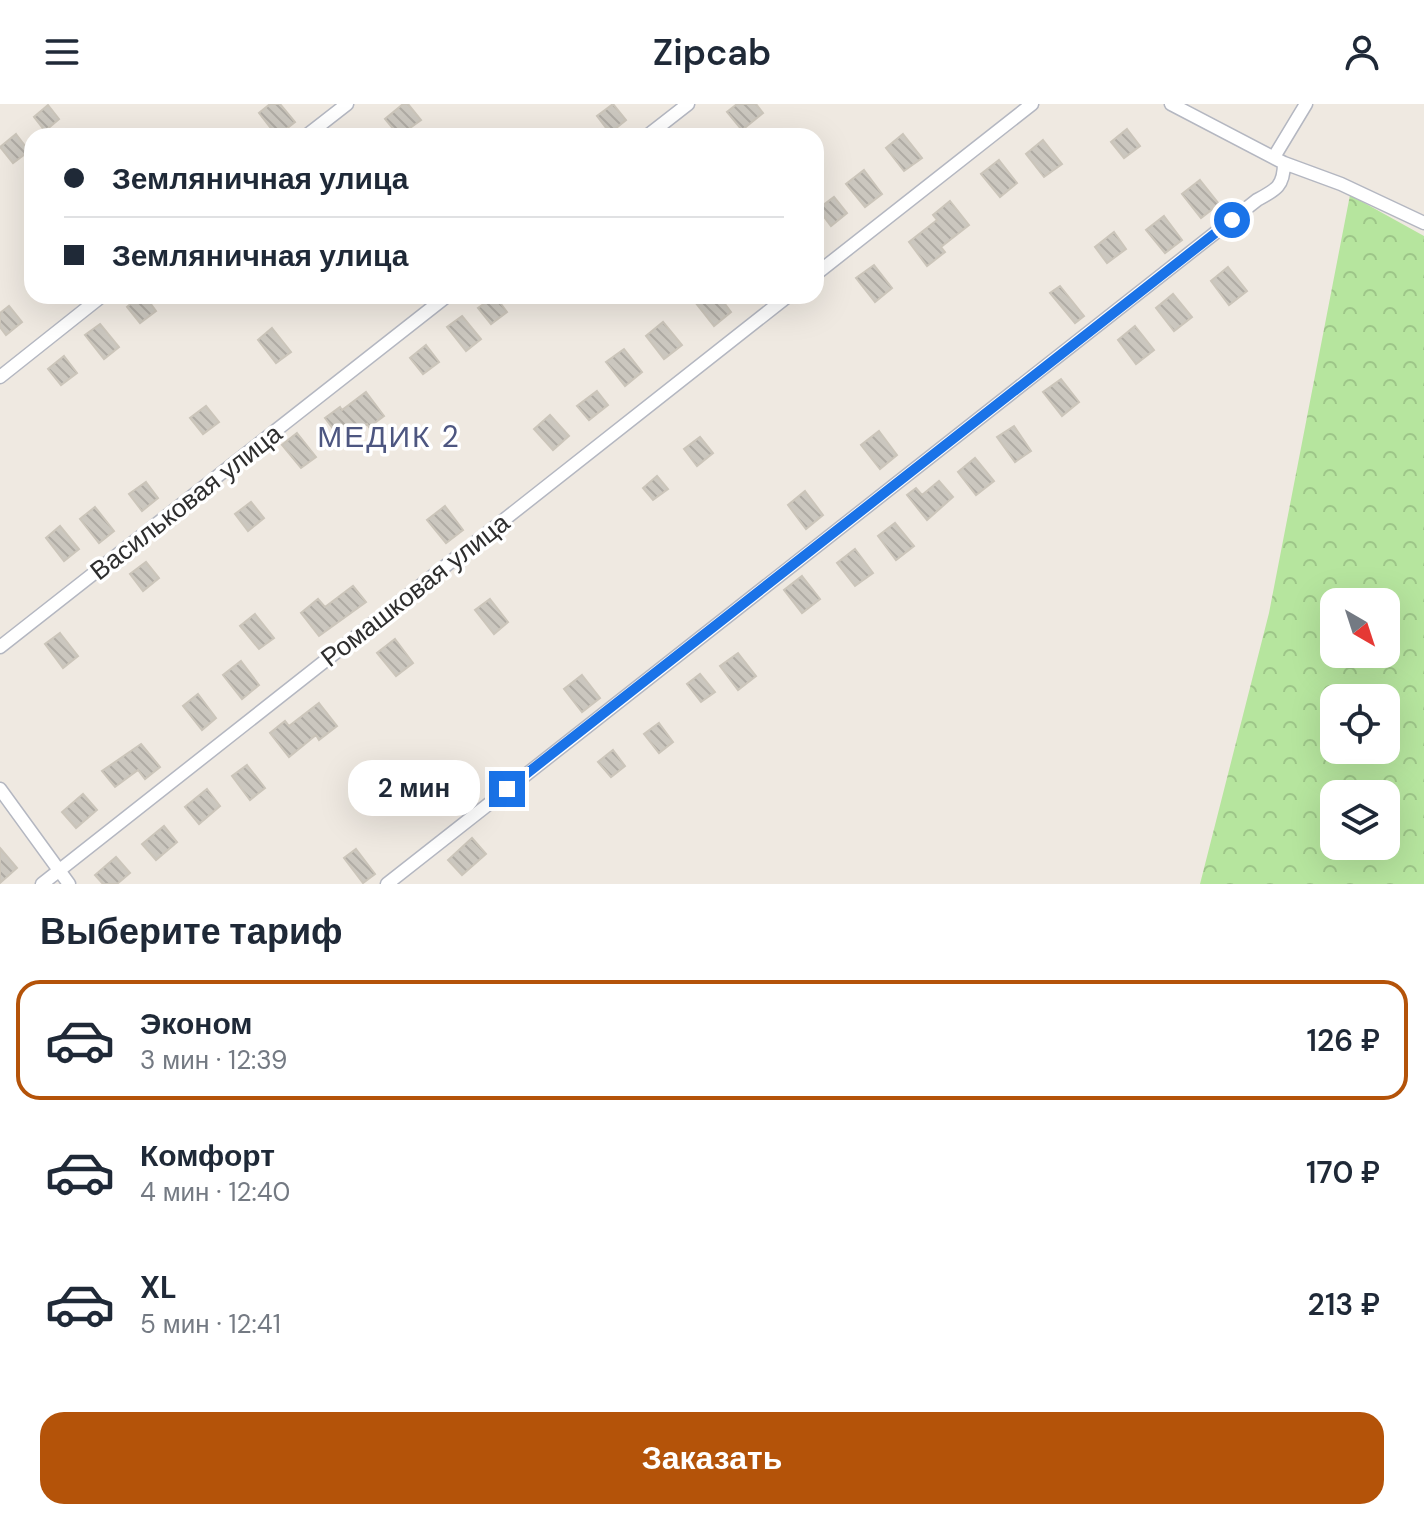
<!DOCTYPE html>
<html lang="ru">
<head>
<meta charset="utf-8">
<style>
  body { margin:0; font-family:"DM Sans",sans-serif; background:#f6f6f7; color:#1f2937; height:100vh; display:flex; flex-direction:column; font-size:30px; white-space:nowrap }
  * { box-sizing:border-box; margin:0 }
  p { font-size:26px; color:#747a83 }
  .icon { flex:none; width:44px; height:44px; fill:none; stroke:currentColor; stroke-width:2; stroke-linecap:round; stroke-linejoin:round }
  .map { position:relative; height:780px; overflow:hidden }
  .details { display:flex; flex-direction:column; background:#fff; flex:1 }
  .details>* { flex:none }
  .hud { position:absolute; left:24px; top:24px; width:800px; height:176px; border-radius:24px; box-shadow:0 8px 32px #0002; display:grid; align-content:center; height:176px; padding:0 40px; background:#fff }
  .needle { width:52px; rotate:141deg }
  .fabs { position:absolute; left:1320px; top:484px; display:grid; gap:16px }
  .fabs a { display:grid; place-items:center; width:80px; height:80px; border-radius:16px; background:#fff; box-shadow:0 8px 32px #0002; font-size:40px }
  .end { position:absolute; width:36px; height:36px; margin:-18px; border:10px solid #1a73e8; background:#fff; box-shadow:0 0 0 4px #fff }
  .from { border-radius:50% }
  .bubble { position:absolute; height:56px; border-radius:24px; background:#fff; box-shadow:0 8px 32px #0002; font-size:26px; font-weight:600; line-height:56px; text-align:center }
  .hud b { display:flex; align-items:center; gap:28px; height:76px; font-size:30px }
  .hud b+b { border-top:2px solid #e0e1e3 }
  .hud i { width:20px; height:20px; background:#1f2937 }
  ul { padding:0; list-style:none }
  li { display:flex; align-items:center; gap:24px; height:120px; margin:0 16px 12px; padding:0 24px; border:4px solid transparent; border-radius:24px }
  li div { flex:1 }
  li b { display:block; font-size:30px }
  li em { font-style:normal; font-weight:600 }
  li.current { border-color:#b45309 }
  li>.icon { width:72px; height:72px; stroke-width:1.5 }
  h2 { padding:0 40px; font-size:36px; line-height:96px }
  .cta { display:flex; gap:16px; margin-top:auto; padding:16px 40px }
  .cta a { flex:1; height:92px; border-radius:24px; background:#b45309; color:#fff; font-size:32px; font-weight:600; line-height:92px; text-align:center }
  header { display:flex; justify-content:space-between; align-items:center; height:104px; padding:0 40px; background:#fff; font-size:36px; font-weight:600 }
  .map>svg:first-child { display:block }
  .forest { fill:url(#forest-crowns); fill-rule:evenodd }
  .building { fill:url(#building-back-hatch); stroke:#cbc5ba; stroke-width:2 }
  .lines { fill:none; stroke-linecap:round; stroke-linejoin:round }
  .minor-casing { stroke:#b4b7c1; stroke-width:15 }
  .minor { stroke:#fff; stroke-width:12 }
  .route { stroke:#1a73e8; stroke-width:10 }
  .labels { text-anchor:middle; stroke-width:7; stroke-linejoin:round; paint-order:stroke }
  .street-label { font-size:26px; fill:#2e2e2e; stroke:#fff }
  .quarter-label { font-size:30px; letter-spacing:2px; fill:#4d5680; stroke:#fff }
</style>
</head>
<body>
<header><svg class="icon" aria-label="menu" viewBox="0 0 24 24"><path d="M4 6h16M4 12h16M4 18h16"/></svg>Zipcab<svg class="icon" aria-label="person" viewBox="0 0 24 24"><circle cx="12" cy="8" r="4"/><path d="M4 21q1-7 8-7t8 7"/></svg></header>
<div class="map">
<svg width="1424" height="780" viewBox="0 0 1424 780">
  <defs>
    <pattern id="forest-crowns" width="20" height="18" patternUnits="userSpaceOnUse" patternTransform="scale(2)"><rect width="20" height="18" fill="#b6e59e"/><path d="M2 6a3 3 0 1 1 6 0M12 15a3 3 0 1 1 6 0" fill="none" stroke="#9dc588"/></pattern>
    <pattern id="building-back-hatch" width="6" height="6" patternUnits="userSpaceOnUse" patternTransform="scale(2)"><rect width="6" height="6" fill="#cbc7bf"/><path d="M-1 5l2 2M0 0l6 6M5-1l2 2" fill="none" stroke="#afaba4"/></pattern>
  </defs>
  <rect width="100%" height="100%" fill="#efe9e1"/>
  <!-- forest -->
  <path class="forest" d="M1350,91l74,41v648h-224l69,-271zM1334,498h52v52h-52zM1334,594h52v52h-52zM1334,690h52v52h-52z"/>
  <!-- building -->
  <path class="building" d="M270,0h10l15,18 -18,14 -18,-23z
    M403,0h5l13,16 -22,16 -14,-17z
    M613,0l13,16 -16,13 -13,-17z
    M737,0h19l7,9 -21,17 -15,-18z
    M48,1l11,14 -14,12 -11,-14z
    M1127,25l13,17 -16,12 -13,-16z
    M16,30l13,17 -16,12 -13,-16z
    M903,30l19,24 -18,13 -18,-23z
    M1043,36l19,24 -18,13 -18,-23z
    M999,56l18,23 -17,14 -19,-23z
    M864,66l18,24 -17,13 -19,-23z
    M1200,76l19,24 -18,14 -19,-24z
    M834,93l13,16 -16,13 -13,-17z
    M950,97l19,24 -28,22 4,5 -18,14 -18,-24 28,-22 -4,-5z
    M1164,112l18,24 -17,13 -19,-23z
    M1114,128l12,17 -19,14 -12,-16z
    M874,161l18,23 -17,14 -19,-24z
    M1228,163l19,24 -18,14 -18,-24z
    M1060,182l24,30 -9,7 -25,-30z
    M1173,190l19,23 -18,14 -18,-23z
    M140,192h5l11,15 -16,12 -13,-16z
    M495,192l12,16 -16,12 -13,-16z
    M703,192h16l12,16 -17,14 -19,-24z
    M9,202l13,16 -16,13 -6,-8v-14z
    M462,212l19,23 -15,12 -19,-24z
    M663,218l19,23 -18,14 -18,-23z
    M100,220l19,23 -15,12 -19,-24z
    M1135,222l19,24 -18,14 -18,-24z
    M272,224l19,24 -15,11 -18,-23z
    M426,241l13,17 -16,12 -13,-16z
    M624,245l18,23 -17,14 -19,-24z
    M64,252l13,17 -16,12 -13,-16z
    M1061,275l18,23 -17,14 -19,-24z
    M597,287l11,14 -19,15 -12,-14z
    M366,288l18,24 -15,11 -2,-3 -24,18 -18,-24 15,-11 2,3z
    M206,302l13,16 -16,12 -13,-16z
    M550,311l19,21 -16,14 -19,-21z
    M1014,322l17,25 -16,11 -18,-25z
    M879,327l18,24 -17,14 -19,-24z
    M297,329l19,24 -15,11 -19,-23z
    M700,333l13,16 -16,13 -13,-17z
    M975,354l19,23 -18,14 -18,-23z
    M657,372l11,13 -15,11 -10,-12z
    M939,377l14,16 -26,23 -20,-25 9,-7 6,7z
    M146,378l12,16 -16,13 -13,-17z
    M805,387l18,24 -17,14 -18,-24z
    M251,398l13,16 -16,13 -13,-17z
    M445,402l18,24 -17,13 -19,-23z
    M95,403l19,24 -15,12 -19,-24z
    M895,419l19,23 -18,14 -18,-24z
    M60,422l19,23 -15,12 -18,-23z
    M855,445l18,24 -18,13 -18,-23z
    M146,458l13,16 -16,13 -13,-17z
    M802,472l18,23 -18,14 -18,-23z
    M353,482l13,16 -47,34 -18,-23 17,-14 7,8z
    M490,495l18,23 -14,12 -19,-24z
    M255,510l19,24 -15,11 -19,-23z
    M60,529l18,23 -15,12 -18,-24z
    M395,535l18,24 -17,13 -19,-23z
    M738,549l18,23 -18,14 -18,-24z
    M241,557l18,24 -17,14 -19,-24z
    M700,570l15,18 -14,10 -14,-18z
    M582,571l18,23 -18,14 -18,-23z
    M198,590l18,24 -14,12 -19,-24z
    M319,599l18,23 -18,14 -3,-5 -27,22 -19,-24 15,-12 4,5z
    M659,619l14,19 -14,11 -15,-19z
    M141,640l19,23 -15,12 -7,-9 -23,17 -13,-16z
    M613,646l12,16 -14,11 -13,-15z
    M247,661l18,23 -15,12 -18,-24z
    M444,672l18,23 -18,14 -18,-23z
    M372,681l7,8 -3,2 3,5 -9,7 -10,-12z
    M207,685l13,17 -21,18 -14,-17z
    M83,690l14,16 -21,18 -14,-16z
    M164,722l13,16 -21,18 -14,-16z
    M472,734l14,16 -24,21 -14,-15z
    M0,744l17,20 -17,15z
    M356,745l19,25 -12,9 -19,-25z
    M116,753l14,16 -13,11h-14l-8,-9z"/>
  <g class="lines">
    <!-- minor casing -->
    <g class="minor-casing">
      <path id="minor" d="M306,32l41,-32
        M647,32l41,-32
        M1274,53l32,-53
        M1284,59l57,21 83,39
        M816,170l216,-170
        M0,273l102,-81
        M0,543l447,-351
        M0,685l69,95
        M42,780l746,-588
        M387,780l870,-684c19,-10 27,-14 27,-37l-113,-59"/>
    </g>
    <!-- minor -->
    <use href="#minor" class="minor"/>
  </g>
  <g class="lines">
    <!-- route -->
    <path class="route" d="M507,685l725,-569"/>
  </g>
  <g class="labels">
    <!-- street labels -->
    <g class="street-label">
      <text transform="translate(186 398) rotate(-38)" y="9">Васильковая улица</text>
      <text transform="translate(415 486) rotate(-38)" y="9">Ромашковая улица</text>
    </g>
    <!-- quarter labels -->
    <g class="quarter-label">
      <text x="389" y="343">МЕДИК 2</text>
    </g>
  </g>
</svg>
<div class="fabs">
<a><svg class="needle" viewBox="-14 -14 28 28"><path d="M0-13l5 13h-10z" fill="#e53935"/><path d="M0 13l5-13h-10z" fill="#747a83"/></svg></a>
<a><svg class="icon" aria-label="locate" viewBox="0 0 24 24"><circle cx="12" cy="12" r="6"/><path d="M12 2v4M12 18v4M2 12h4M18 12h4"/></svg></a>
<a><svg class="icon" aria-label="layers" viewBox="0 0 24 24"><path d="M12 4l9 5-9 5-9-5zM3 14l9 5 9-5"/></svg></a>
</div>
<i class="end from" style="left:1232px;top:116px"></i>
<i class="end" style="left:507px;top:685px"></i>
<div class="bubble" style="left:348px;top:656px;width:132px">2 мин</div>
<div class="hud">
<b><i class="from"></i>Земляничная улица</b>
<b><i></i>Земляничная улица</b>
</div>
</div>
<section class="details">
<h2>Выберите тариф</h2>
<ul>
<li class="current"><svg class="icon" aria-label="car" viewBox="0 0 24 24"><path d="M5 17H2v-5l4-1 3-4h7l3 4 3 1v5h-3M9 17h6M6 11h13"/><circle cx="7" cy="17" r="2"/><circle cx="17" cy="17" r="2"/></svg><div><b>Эконом</b><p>3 мин · 12:39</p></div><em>126 ₽</em></li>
<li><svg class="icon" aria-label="car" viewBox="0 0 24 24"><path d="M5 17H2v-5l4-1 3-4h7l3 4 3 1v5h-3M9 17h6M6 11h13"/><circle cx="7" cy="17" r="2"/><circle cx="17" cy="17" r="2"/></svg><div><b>Комфорт</b><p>4 мин · 12:40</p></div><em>170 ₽</em></li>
<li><svg class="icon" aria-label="car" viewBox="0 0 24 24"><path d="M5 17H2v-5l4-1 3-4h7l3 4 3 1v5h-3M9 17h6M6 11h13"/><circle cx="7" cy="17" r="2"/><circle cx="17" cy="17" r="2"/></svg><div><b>XL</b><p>5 мин · 12:41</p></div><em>213 ₽</em></li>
</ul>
<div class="cta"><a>Заказать</a></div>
</section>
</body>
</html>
